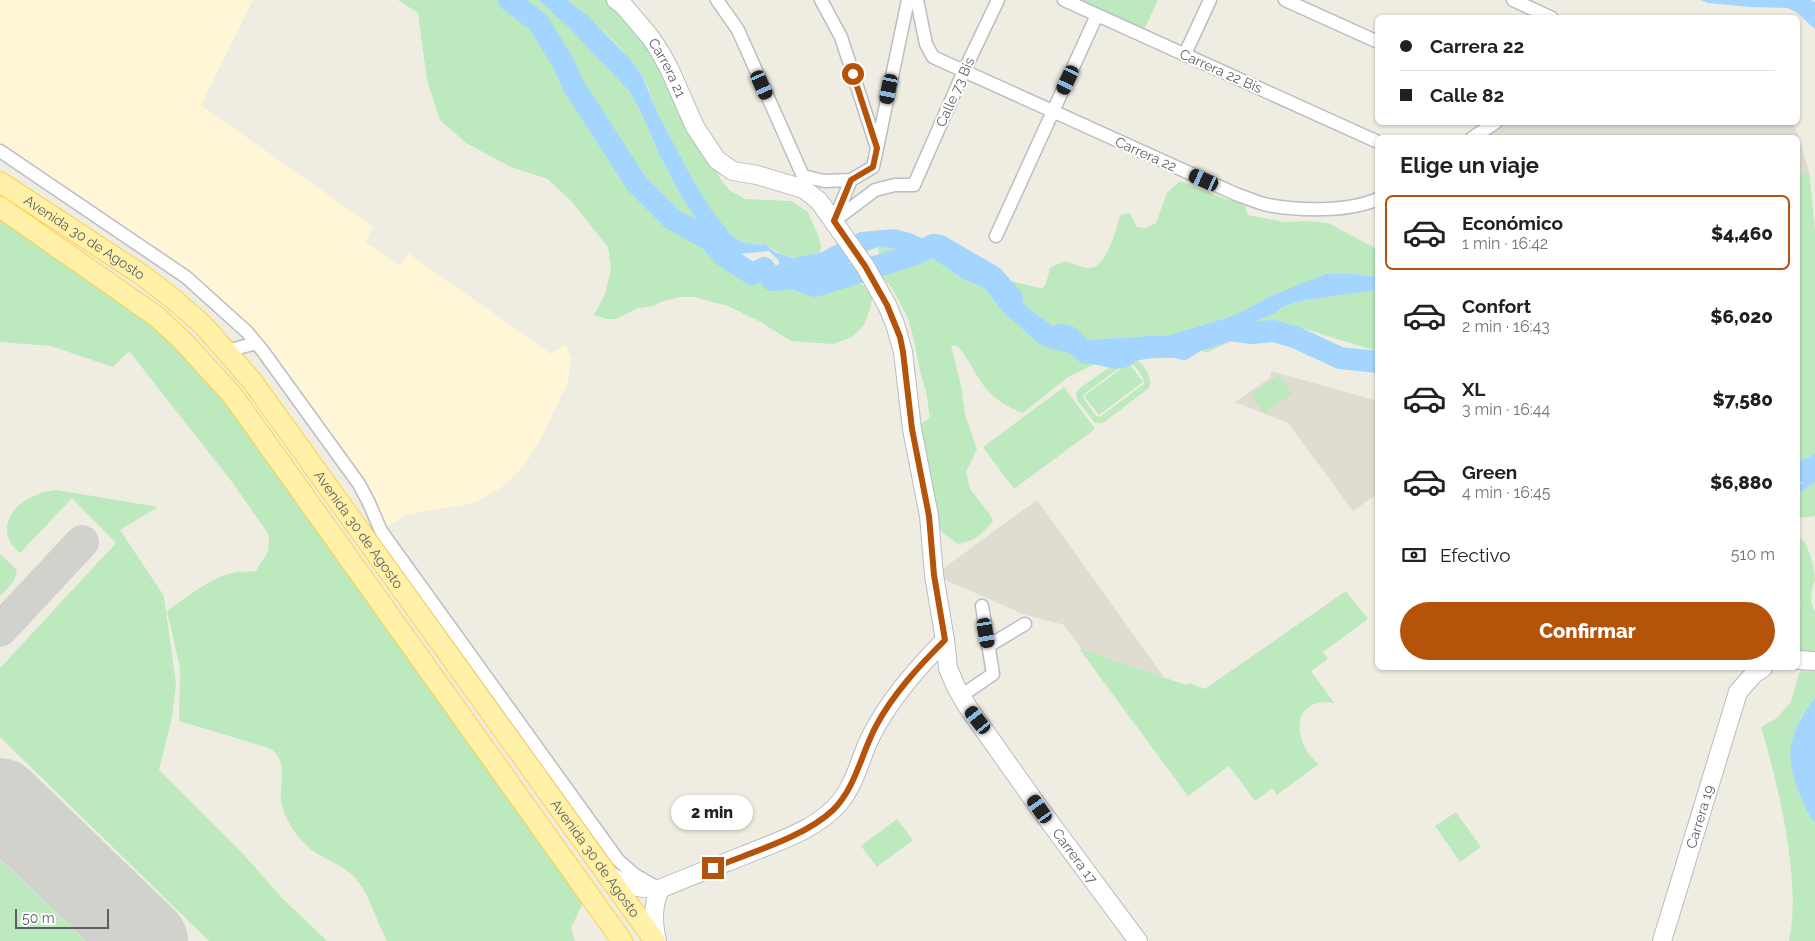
<!DOCTYPE html>
<html lang="es">
<head>
<meta charset="utf-8">
<style>
  body { margin:0; font-family:Raleway,sans-serif; background:#f6f6f6; color:#202124; height:100vh; display:flex; flex-direction:column; font-size:19px; white-space:nowrap }
  * { box-sizing:border-box; margin:0 }
  p { font-size:16px; color:#757577 }
  .icon { flex:none; width:28px; height:28px; fill:none; stroke:currentColor; stroke-width:2; stroke-linecap:round; stroke-linejoin:round }
  .map { position:relative; flex:1; overflow:hidden }
  .drawer { position:absolute; left:1375px; top:135px; width:425px; height:535px; display:flex; flex-direction:column; background:#fff; border-radius:8px; box-shadow:0 1px 4px #0004 }
  .drawer>* { flex:none }
  .banner { position:absolute; left:1375px; top:15px; width:425px; height:110px; border-radius:8px; box-shadow:0 1px 4px #0004; display:grid; align-content:center; height:110px; padding:0 25px; background:#fff }
  .scale { position:absolute; left:15px; bottom:12px; width:94px; box-sizing:border-box; padding-left:5px; border:2px solid #5b5f65; border-top:0; font-size:14px; line-height:18px; white-space:nowrap; color:#5b5f65; -webkit-text-stroke:4px #fff; paint-order:stroke }
  .end { position:absolute; width:22px; height:22px; margin:-11px; border:6px solid #b45309; background:#fff; box-shadow:0 0 0 2px #fff }
  .from { border-radius:50% }
  .bubble { position:absolute; height:35px; border-radius:18px; background:#fff; box-shadow:0 1px 4px #0004; font-size:16px; font-weight:800; line-height:35px; text-align:center }
  .car { position:absolute; width:15px; height:30px; margin:-15px -8px; border-radius:6px; box-shadow:0 0 4px 1px #0007; background:linear-gradient(#222 24%,#8ab4d8 0 40%,#222 0 76%,#8ab4d8 0 86%,#222 0) }
  .banner b { display:flex; align-items:center; gap:18px; height:48px; font-size:19px }
  .banner b+b { border-top:1px solid #e0e0e0 }
  .banner i { width:12px; height:12px; background:#202124 }
  ul { padding:0; list-style:none }
  li { display:flex; align-items:center; gap:15px; height:75px; margin:0 10px 8px; padding:0 15px; border:2px solid transparent; border-radius:8px }
  li div { flex:1 }
  li b { display:block; font-size:19px }
  li em { font-style:normal; font-weight:800 }
  li.current { border-color:#b45309 }
  li>.icon { width:45px; height:45px; stroke-width:1.5 }
  h2 { padding:0 25px; font-size:22px; line-height:60px }
  .pay { display:flex; align-items:center; gap:12px; height:55px; padding:0 25px; font-size:19px }
  .pay p { margin-inline-start:auto }
  .cta { display:flex; gap:10px; margin-top:auto; padding:10px 25px }
  .cta a { flex:1; height:58px; border-radius:30px; background:#b45309; color:#fff; font-size:20px; font-weight:800; line-height:58px; text-align:center }
  .map>svg:first-child { display:block }
  .commercial { fill:#fff6d8 }
  .education { fill:#dfdcd1 }
  .green { fill:#bce9bd; fill-rule:evenodd }
  .water { fill:#a3d5ff; fill-rule:evenodd }
  .lines { fill:none; stroke-linecap:round; stroke-linejoin:round }
  .river { stroke:#a3d5ff; stroke-width:22 }
  .taxiway { stroke:#d2d2cd; stroke-width:34 }
  .runway { stroke:#d2d2cd; stroke-width:84 }
  .street-casing { stroke:#babdc3; stroke-width:15 }
  .secondary-casing { stroke:#b8bcc2; stroke-width:20 }
  .primary-casing { stroke:#ffd04c; stroke-width:22 }
  .street { stroke:#fff; stroke-width:12 }
  .secondary { stroke:#fff; stroke-width:18 }
  .primary { stroke:#fff2a8; stroke-width:20 }
  .route { stroke:#b45309; stroke-width:6 }
  .labels { text-anchor:middle; stroke-width:4; stroke-linejoin:round; paint-order:stroke }
  .street-label { font-size:14px; fill:#5b5f65; stroke:#fff }
</style>
</head>
<body>
<div class="map">
<svg width="1815" height="941" viewBox="0 0 1815 941">
  <rect width="100%" height="100%" fill="#efede2"/>
  <!-- commercial -->
  <path class="commercial" d="M0,0h253l-52,105 172,122 -8,15 35,24 8,-13 143,101 15,-10 6,15 -5,25 -29,60 -13,20 -11,12 -13,12 -26,14 -14,4 -41,6 -16,4 -23,15 -4,-10 -115,-171 -76,-73 -186,-126z"/>
  <!-- education -->
  <path class="education" d="M1496,122l298,1 15,48 -11,5v-38h-325z
    M1271,371l106,30v93l-24,17 -65,-88 -53,-21 36,-25z
    M1037,500l127,177 -82,-28 -18,-24 -41,-11 -89,-39z"/>
  <!-- green -->
  <path class="green" d="M398,0h140l30,27 61,64 10,17 22,50 20,38 29,44 13,15 29,19 67,1 24,-8 21,19 8,12 -2,11 -6,16 -12,12 -19,7 -42,-3 -32,-20 -31,-15 -34,-9h-12l-19,4 -10,5 -15,2 -22,11h-10l-12,-4 11,-21 6,-25 -3,-22 -37,-46 -23,-22 -37,-12 -45,-24 -26,-23 -13,-40 -9,-67z
    M567,0h49l35,38 70,142 8,10 16,9 47,2 16,11 11,26 2,9 -1,6c-29,7 -28,6 -54,-7 -8,-4 -18,-1 -26,-5 -24,-11 -70,-100 -82,-127 -5,-12 -9,-27 -16,-38 -16,-26 -51,-58 -75,-76z
    M1064,0h94l-17,36z
    M1809,171l6,59v223l-17,12v-289z
    M1180,181l45,18 10,2 9,4 4,10 36,7 22,-1 22,2 49,26v28l-23,-3 -125,43 -62,19h-18l-64,4 -16,-3 -33,-23 -37,-32c8,-4 32,5 43,6l4,-4 4,-16c20,-12 17,-4 37,0 18,4 30,-39 33,-53l10,-2 7,14 9,1 10,-5 11,-30z
    M0,207l183,134 405,551 -17,36 4,13h-188c-11,-20 -16,-44 -31,-62 -10,-12 -25,-17 -38,-25 -17,-10 -31,-30 -36,-49 -5,-21 10,-47 -16,-58l-87,-26 1,-53 -13,-57c20,-14 41,-32 65,-38 8,-2 16,-1 24,-2l12,-19 1,-17 -37,-53 -103,-131 -16,16 -62,-21 -51,-4z
    M878,247l31,3 21,7 33,22 21,9 19,24 36,32 55,8 15,-3 68,-3 78,-24 20,-9 9,-7 22,-6 71,-10v61l-102,-31 -67,32 -25,-3 -63,3 -52,25 -45,36c-21,-8 -36,-19 -47,-39 -6,-10 -11,-21 -20,-29l-5,1 10,39 4,30 12,34 -11,23 4,17 21,27 2,5c-11,14 -17,19 -35,23l-14,-10 -15,-18 -17,-87 18,-11 -4,-27 -5,-16 -9,-43 -5,-16 -15,-28 -9,-10z
    M1127,355c12,1 28,22 22,33l-46,35h-8l-18,-23 -1,-7 4,-5zM1127,362c7,1 17,14 17,22l-44,33 -4,-1 -12,-17 -1,-4z
    M1129,363l14,19 -44,33 -15,-19z
    M1279,375l13,19 -28,19 -13,-19z
    M1064,387l31,42 -81,60 -31,-42z
    M1815,482v34l-17,2v-24z
    M57,490l101,17 -38,23 44,66 12,88 -4,33 -13,53 85,85 39,44 44,42h-118l-209,-204v-69l116,-125 -44,-45 -52,55c-5,-5 -10,-9 -12,-16 -7,-28 26,-46 49,-47z
    M1798,533l1,4 7,7 7,19 2,17 -3,8 -1,14 4,10v86l-14,19 -10,30v14l4,17 20,45v118h-26c13,-59 -11,-157 -28,-214l16,-9 14,-16 12,-42 -5,-15v-36l3,-9 -3,-5z
    M0,554l17,16 -3,11 -14,15z
    M1346,591l22,28 -45,33 5,7 -17,12 23,32c-44,-8 -42,41 -15,61l-42,31 -5,-7 -17,13 -26,-35 -41,30 -108,-146 2,-1 104,36 3,-2 16,6z
    M1456,812l25,35 -21,15 -25,-36z
    M897,819l16,21 -36,27 -16,-21z
    M0,859l85,82h-85z"/>
  <!-- water -->
  <path class="water" d="M538,0h29l21,16 43,44 11,16 17,40 32,61 19,31 20,26 11,8 24,3 10,7 18,6 27,-5 40,-21 35,-3 15,4 30,13 52,30 44,38 33,23 16,3 64,-4h18l62,-19 17,-7 23,-13 57,-23h28l23,3v13l-71,10 -22,6 -9,7 -20,9 -78,24 -68,3 -38,4 -20,-4 -12,-5 -36,-32 -19,-24 -21,-9 -33,-22 -21,-7 -31,-3 -13,5 -22,15 -24,8 -47,5 -20,-6 -29,-19 -13,-15 -29,-44 -20,-38 -22,-50 -10,-17 -61,-64zM769,251l10,10v3c-12,7 -33,3 -40,-10z
    M1701,0h110l4,2v27l-19,-17 -9,-4 -36,-1 -43,-4z
    M1815,453v29l-17,12v-8l9,-6 7,-11 -16,3v-7z
    M1815,698v125c-13,-18 -28,-54 -24,-77 3,-18 13,-34 24,-48z"/>
  <g class="lines">
    <!-- river -->
    <path class="river" d="M509,0l29,22 26,42 9,21 64,99 35,35 38,21 13,15 29,19 12,-6 8,12 21,-2 22,8 101,-32 17,-9 7,1 52,30 20,22
      M1060,335l9,2 17,16c13,-2 24,7 36,4 4,-1 6,-4 10,-6 10,-4 42,-6 51,-2l12,-8 34,-11 23,3 22,-2 23,7 43,20 38,4
      M1798,472l17,-4"/>
    <!-- taxiway -->
    <path class="taxiway" d="M0,630l82,-88"/>
    <!-- runway -->
    <path class="runway" d="M0,800l146,141"/>
    <!-- street casing -->
    <g class="street-casing">
      <path id="street" d="M717,0l21,30 65,146
        M821,0l20,37 35,108
        M917,0l9,44 7,13 305,138c10,3 20,8 30,10 32,6 80,7 110,-6
        M1064,0l314,142
        M1285,0l93,42
        M1513,0l39,18
        M1185,54l25,-54
        M1472,138l24,-16
        M0,151l186,126 61,55 15,18 97,134 10,19 12,28 237,329 17,15 21,12
        M803,176l21,5 27,-1 22,-13 35,-167
        M834,221l41,-31 20,-5h19l50,-114 34,-71
        M834,221l17,-41
        M996,236l101,-221
        M227,351l29,-8
        M988,646l37,-22
        M961,696l32,-22 -11,-68"/>
    </g>
    <!-- secondary casing -->
    <g class="secondary-casing">
      <g id="secondary">
        <path id="s1" d="M616,0l7,5 28,33 9,14 9,16 26,59 22,33 16,11 24,4 47,14 15,12 46,65 22,39 8,19 8,28 9,77 17,87 5,59 11,65 3,28 8,19 11,19 73,103 98,132"/>
        <path d="M1798,660l17,1"/>
        <path d="M608,875c19,10 30,14 52,14 28,-12 57,-23 85,-34 33,-14 72,-25 95,-53 16,-20 20,-44 31,-66 18,-36 45,-67 74,-96"/>
        <path d="M657,941c-4,-19 -5,-34 3,-52"/>
        <path id="s2" d="M1662,941l76,-249 16,-18 9,-6"/>
      </g>
    </g>
    <!-- primary casing -->
    <g class="primary-casing">
      <g id="primary">
        <path id="s3" d="M0,182l142,93 30,23 31,27 49,56 403,560"/>
        <path d="M0,207l156,109 27,25 50,55 389,545"/>
      </g>
    </g>
    <!-- street -->
    <use href="#street" class="street"/>
    <!-- secondary -->
    <use href="#secondary" class="secondary"/>
    <!-- primary -->
    <use href="#primary" class="primary"/>
  </g>
  <g class="lines">
    <!-- route -->
    <path class="route" d="M713,868c36,-15 92,-31 120,-58 23,-23 28,-56 43,-84 17,-32 43,-60 69,-86l-11,-65 -5,-59 -17,-87 -9,-77 -3,-15 -13,-32 -22,-39 -31,-45 17,-41 22,-13 4,-19 -24,-74"/>
  </g>
  <g class="labels">
    <!-- street labels -->
    <g class="street-label">
      <text dy="5" stroke="none"><textPath href="#s1" startOffset="86">Carrera 21</textPath></text>
      <text transform="translate(1221 71) rotate(24)" y="5">Carrera 22 Bis</text>
      <text transform="translate(955 92) rotate(-66)" y="5">Calle 73 Bis</text>
      <text transform="translate(1146 154) rotate(24)" y="5">Carrera 22</text>
      <text dy="5" stroke="none"><textPath href="#s3" startOffset="101">Avenida 30 de Agosto</textPath></text>
      <text dy="5" stroke="none"><textPath href="#s3" startOffset="506">Avenida 30 de Agosto</textPath></text>
      <text dy="5" stroke="none"><textPath href="#s2" startOffset="130">Carrera 19</textPath></text>
      <text dy="5" stroke="none"><textPath href="#s1" startOffset="1024">Carrera 17</textPath></text>
      <text dy="5" stroke="none"><textPath href="#s3" startOffset="911">Avenida 30 de Agosto</textPath></text>
    </g>
  </g>
</svg>
<div class="scale">50 m</div>
<i class="end from" style="left:853px;top:74px"></i>
<i class="end" style="left:713px;top:868px"></i>
<div class="bubble" style="left:671px;top:795px;width:82px">2 min</div>
<i class="car" style="left:1068px;top:80px;rotate:205deg"></i>
<i class="car" style="left:762px;top:85px;rotate:156deg"></i>
<i class="car" style="left:889px;top:89px;rotate:191deg"></i>
<i class="car" style="left:1204px;top:180px;rotate:294deg"></i>
<i class="car" style="left:986px;top:633px;rotate:170deg"></i>
<i class="car" style="left:978px;top:720px;rotate:322deg"></i>
<i class="car" style="left:1040px;top:809px;rotate:325deg"></i>
<div class="banner">
<b><i class="from"></i>Carrera 22</b>
<b><i></i>Calle 82</b>
</div>
<section class="drawer">
<h2>Elige un viaje</h2>
<ul>
<li class="current"><svg class="icon" aria-label="car" viewBox="0 0 24 24"><path d="M5 17H2v-5l4-1 3-4h7l3 4 3 1v5h-3M9 17h6M6 11h13"/><circle cx="7" cy="17" r="2"/><circle cx="17" cy="17" r="2"/></svg><div><b>Económico</b><p>1 min · 16:42</p></div><em>$4,460</em></li>
<li><svg class="icon" aria-label="car" viewBox="0 0 24 24"><path d="M5 17H2v-5l4-1 3-4h7l3 4 3 1v5h-3M9 17h6M6 11h13"/><circle cx="7" cy="17" r="2"/><circle cx="17" cy="17" r="2"/></svg><div><b>Confort</b><p>2 min · 16:43</p></div><em>$6,020</em></li>
<li><svg class="icon" aria-label="car" viewBox="0 0 24 24"><path d="M5 17H2v-5l4-1 3-4h7l3 4 3 1v5h-3M9 17h6M6 11h13"/><circle cx="7" cy="17" r="2"/><circle cx="17" cy="17" r="2"/></svg><div><b>XL</b><p>3 min · 16:44</p></div><em>$7,580</em></li>
<li><svg class="icon" aria-label="car" viewBox="0 0 24 24"><path d="M5 17H2v-5l4-1 3-4h7l3 4 3 1v5h-3M9 17h6M6 11h13"/><circle cx="7" cy="17" r="2"/><circle cx="17" cy="17" r="2"/></svg><div><b>Green</b><p>4 min · 16:45</p></div><em>$6,880</em></li>
</ul>
<div class="pay"><svg class="icon" aria-label="cash" viewBox="0 0 24 24"><path d="M3 7h18v10H3z"/><circle cx="12" cy="12" r="2"/></svg>Efectivo<p>510 m</p></div>
<div class="cta"><a>Confirmar</a></div>
</section>
</div>
</body>
</html>
